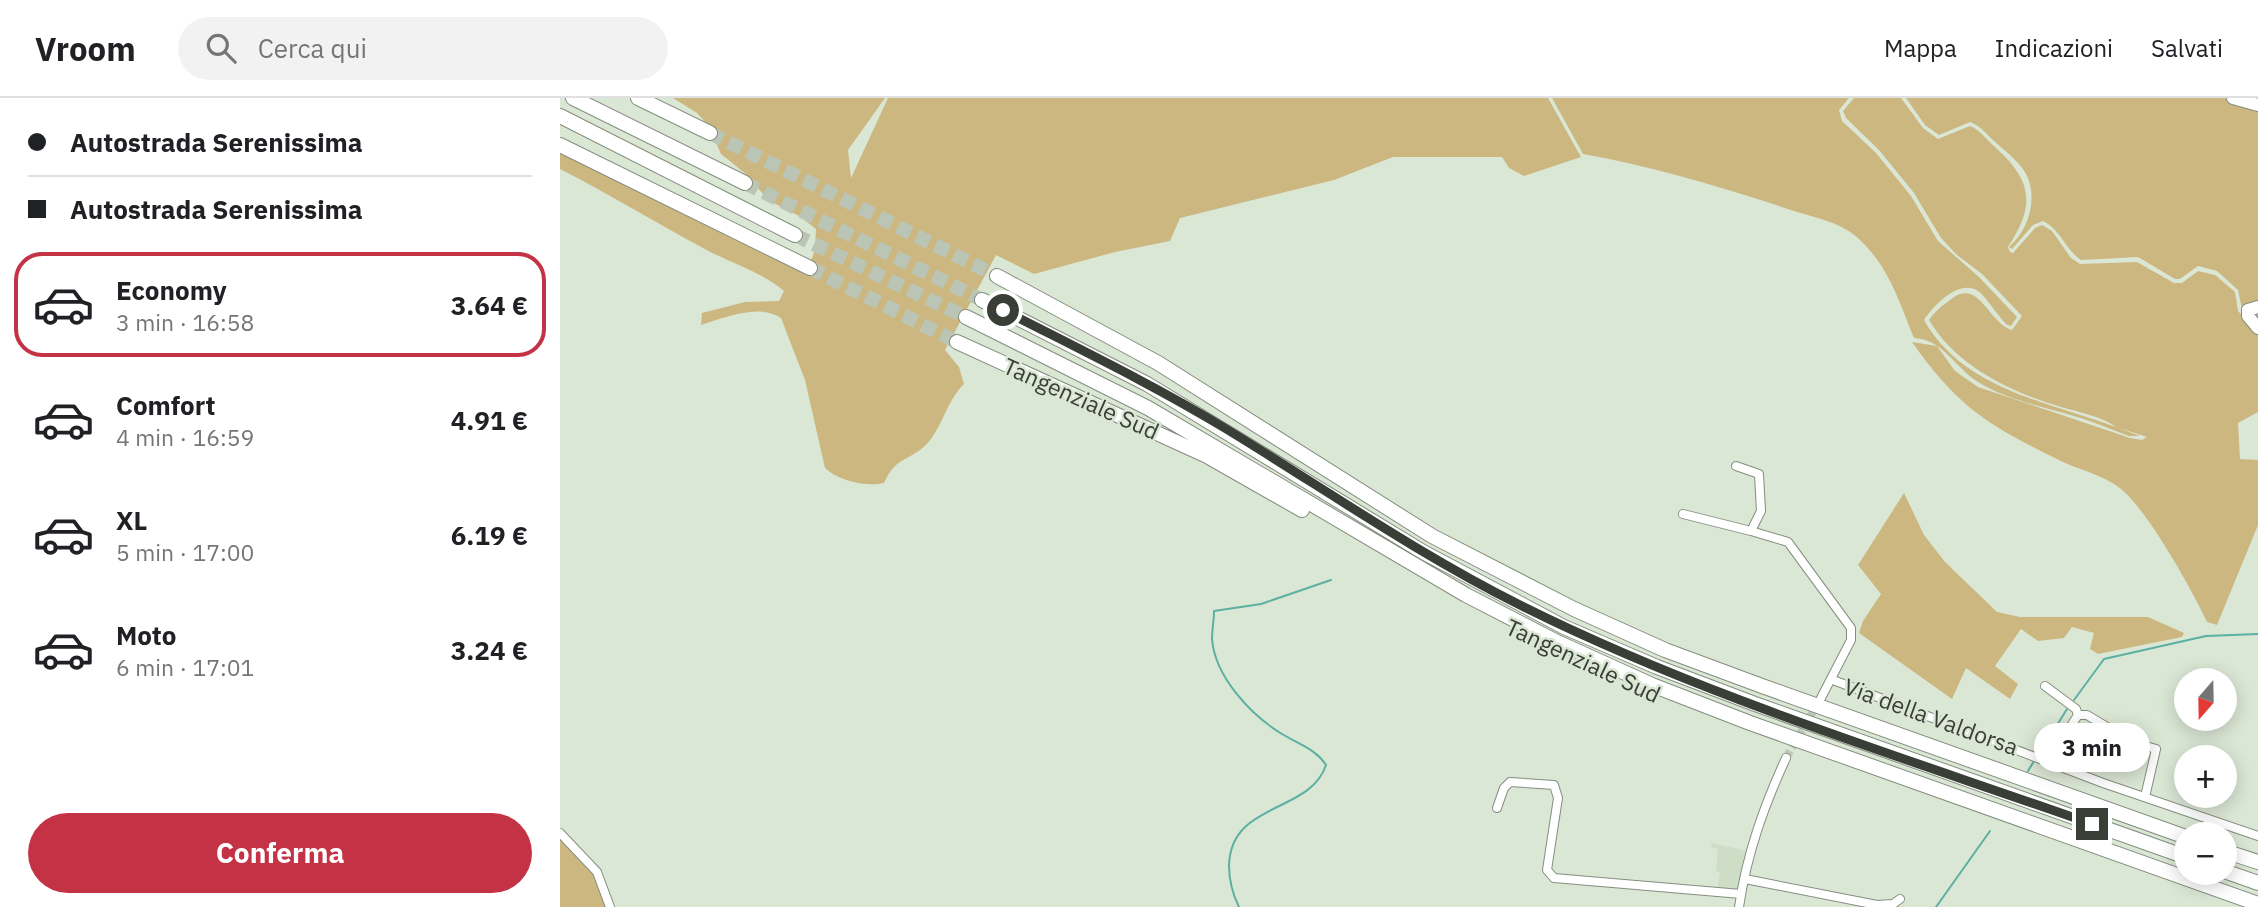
<!DOCTYPE html>
<html lang="it">
<head>
<meta charset="utf-8">
<style>
  body { margin:0; font-family:"IBM Plex Sans",sans-serif; background:#f2f2f2; color:#202124; height:100vh; display:flex; flex-direction:column; font-size:26px; white-space:nowrap }
  * { box-sizing:border-box; margin:0 }
  p { font-size:23px; color:#757577 }
  .icon { flex:none; width:38px; height:38px; fill:none; stroke:currentColor; stroke-width:2; stroke-linecap:round; stroke-linejoin:round }
  .map { position:relative; flex:1; overflow:hidden }
  .panel { display:flex; flex-direction:column; background:#fff; width:560px }
  .panel>* { flex:none }
  .top-card { display:grid; align-content:center; height:154px; padding:0 28px; background:#fff }
  .needle { width:46px; rotate:200deg }
  .tools { position:absolute; left:1614px; top:570px; display:grid; gap:14px }
  .tools a { display:grid; place-items:center; width:63px; height:63px; border-radius:50%; background:#fff; box-shadow:0 4px 18px #0003; font-size:35px }
  .end { position:absolute; width:32px; height:32px; margin:-16px; border:9px solid #393e37; background:#fff; box-shadow:0 0 0 4px #fff }
  .from { border-radius:50% }
  .bubble { position:absolute; height:49px; border-radius:24px; background:#fff; box-shadow:0 4px 18px #0003; font-size:23px; font-weight:800; line-height:49px; text-align:center }
  .top-card b { display:flex; align-items:center; gap:24px; height:66px; font-size:26px }
  .top-card b+b { border-top:2px solid #e0e0e0 }
  .top-card i { width:18px; height:18px; background:#202124 }
  ul { padding:0; list-style:none }
  li { display:flex; align-items:center; gap:21px; height:105px; margin:0 14px 10px; padding:0 14px; border:4px solid transparent; border-radius:28px }
  li div { flex:1 }
  li b { display:block; font-size:26px }
  li em { font-style:normal; font-weight:800 }
  li.current { border-color:#c33245 }
  li>.icon { width:63px; height:63px; stroke-width:1.5 }
  .action { display:flex; gap:14px; margin-top:auto; padding:14px 28px }
  .action a { flex:1; height:80px; border-radius:42px; background:#c33245; color:#fff; font-size:28px; font-weight:800; line-height:80px; text-align:center }
  header { display:flex; align-items:center; gap:42px; box-sizing:border-box; height:98px; padding:0 35px; background:#fff; border-bottom:2px solid #e0e0e0 }
  header strong { font-size:33px }
  nav { display:flex; gap:38px; margin-inline-start:auto; font-size:24px }
  .search { width:490px; height:63px; background:#f2f2f2; display:flex; align-items:center; gap:18px; box-sizing:border-box; padding:0 24px; border-radius:38px; color:#757577; font-size:26px }
  main { display:flex; flex:1; min-height:0 }
  .map>svg:first-child { display:block }
  .built { fill:#cdddc6 }
  .green { fill:#ccb781 }
  .lines { fill:none; stroke-linecap:round; stroke-linejoin:round }
  .stream { stroke:#5bb0a2; stroke-width:2 }
  .street-tunnel { stroke:#bbc5b5; stroke-width:8; stroke-dasharray:8 4; stroke-linecap:butt }
  .highway-tunnel { stroke:#bbc5b5; stroke-width:14; stroke-dasharray:14 7; stroke-linecap:butt }
  .street-casing { stroke:#848e7f; stroke-width:10 }
  .secondary-casing { stroke:#848e7f; stroke-width:14 }
  .highway-casing { stroke:#848e7f; stroke-width:16 }
  .street { stroke:#fff; stroke-width:8 }
  .secondary { stroke:#fff; stroke-width:12 }
  .highway { stroke:#fff; stroke-width:14 }
  .route { stroke:#393e37; stroke-width:9 }
  .labels { text-anchor:middle; stroke-width:5; stroke-linejoin:round; paint-order:stroke }
  .street-label { font-size:23px; fill:#393e37; stroke:#dbe7d5 }
</style>
</head>
<body>
<header>
<strong>Vroom</strong>
<div class="search"><svg class="icon" aria-label="search" viewBox="0 0 24 24"><circle cx="10" cy="10" r="6"/><path d="M15 15l6 6"/></svg>Cerca qui</div>
<nav><a>Mappa</a><a>Indicazioni</a><a>Salvati</a></nav>
</header>
<main>
<section class="panel">
<div class="top-card">
<b><i class="from"></i>Autostrada Serenissima</b>
<b><i></i>Autostrada Serenissima</b>
</div>
<ul>
<li class="current"><svg class="icon" aria-label="car" viewBox="0 0 24 24"><path d="M5 17H2v-5l4-1 3-4h7l3 4 3 1v5h-3M9 17h6M6 11h13"/><circle cx="7" cy="17" r="2"/><circle cx="17" cy="17" r="2"/></svg><div><b>Economy</b><p>3 min · 16:58</p></div><em>3.64 €</em></li>
<li><svg class="icon" aria-label="car" viewBox="0 0 24 24"><path d="M5 17H2v-5l4-1 3-4h7l3 4 3 1v5h-3M9 17h6M6 11h13"/><circle cx="7" cy="17" r="2"/><circle cx="17" cy="17" r="2"/></svg><div><b>Comfort</b><p>4 min · 16:59</p></div><em>4.91 €</em></li>
<li><svg class="icon" aria-label="car" viewBox="0 0 24 24"><path d="M5 17H2v-5l4-1 3-4h7l3 4 3 1v5h-3M9 17h6M6 11h13"/><circle cx="7" cy="17" r="2"/><circle cx="17" cy="17" r="2"/></svg><div><b>XL</b><p>5 min · 17:00</p></div><em>6.19 €</em></li>
<li><svg class="icon" aria-label="car" viewBox="0 0 24 24"><path d="M5 17H2v-5l4-1 3-4h7l3 4 3 1v5h-3M9 17h6M6 11h13"/><circle cx="7" cy="17" r="2"/><circle cx="17" cy="17" r="2"/></svg><div><b>Moto</b><p>6 min · 17:01</p></div><em>3.24 €</em></li>
</ul>
<div class="action"><a>Conferma</a></div>
</section>
<div class="map">
<svg width="1698" height="809" viewBox="0 0 1698 809">
  <rect width="100%" height="100%" fill="#dbe7d5"/>
  <!-- built -->
  <path class="built" d="M1152,745l35,8 -7,41 -23,-1 3,-19 -4,-1 2,-22 -7,-2z"/>
  <!-- green -->
  <path class="green" d="M113,0h212l-37,52 3,28 37,-80h660l33,59 -57,19 -15,-8 -7,-11h-109l-59,23 -154,38 -10,23 -55,11 -81,22 -38,-19 -51,95 14,17 5,17c-19,18 -23,51 -44,66 -19,13 -25,10 -36,33 -18,4 -45,-2 -59,-15l-20,-88 -24,-62c-22,-15 -57,0 -80,7l1,-12 43,-11 34,-1 5,-10c-24,-20 -54,-28 -81,-43 -48,-26 -94,-54 -143,-79v-17l246,122 9,-24 1,-21 -17,-13 -31,-16 -21,-25 -26,-21 -12,-28 -12,-13z
    M992,0h297l-10,12 3,11 34,32 35,43 27,45 41,36 38,40 -6,9 -4,-1c-10,-10 -19,-26 -29,-34 -19,-13 -45,15 -54,29 40,70 122,81 192,107 -13,-10 -37,-15 -55,-20 -50,-15 -104,-40 -132,-87 6,-9 13,-14 21,-20 29,-24 38,23 62,30l10,-14 -40,-42 -25,-19 -16,-17 -27,-45 -35,-43 -33,-32 -3,-7 11,-13h47l22,30 15,11 32,-13c10,4 16,13 25,21 37,33 41,58 13,100l2,5 3,1 22,-25 7,-3 10,6 19,27 9,6 57,-2 37,21h8l16,-12 17,4 20,17 3,19 20,21v80l-20,11 2,36 18,1v65l-41,100 -10,-3c-16,-34 -59,-111 -86,-133 -17,-14 -39,-18 -58,-27 -73,-36 -103,-52 -151,-120l25,4 18,25 23,16 152,51 12,2 5,-3 -31,-10 24,9h-11c-21,-8 -43,-17 -65,-23 -29,-8 -60,-15 -86,-31 -24,-15 -34,-42 -64,-44 -15,-36 -24,-69 -53,-97 -19,-19 -42,-22 -67,-30 -69,-23 -139,-44 -211,-57z
    M1346,0h352v228l-16,-17 -4,-19 -21,-19 -19,-5 -18,13h-5l-37,-22 -57,3c-16,-11 -20,-30 -38,-39l-10,4 -21,24 -3,-2c19,-17 28,-45 19,-69 -6,-15 -22,-26 -33,-36 -9,-8 -14,-16 -25,-20l-31,13 -14,-10z
    M1344,395l20,42 21,27 52,50 23,5h128l36,16 -2,4 -84,17 -8,-5 4,-16 -22,-6 -8,11 -26,3 -17,-12 -26,37 23,18 -8,15 -44,-31 -14,31 -93,-66 4,-12 18,-27 -23,-29z
    M0,735l26,25 24,49h-50z"/>
  <g class="lines">
    <!-- stream -->
    <path class="stream" d="M1514,602l30,-41 102,-23 52,-2
      M1481,653l26,-42
      M1468,673l6,-10
      M679,809c-7,-14 -10,-26 -10,-42 2,-64 81,-51 97,-100 -10,-16 -28,-21 -44,-31 -31,-19 -67,-57 -70,-95 0,-9 2,-19 2,-28l47,-7 70,-24
      M1376,809l54,-76"/>
    <!-- street-tunnel -->
    <path class="street-tunnel" d="M1226,660l32,-55"/>
    <!-- highway-tunnel -->
    <path class="highway-tunnel" d="M150,35l287,143
      M185,85l237,117
      M235,137l171,82
      M250,170l147,74"/>
    <!-- street casing -->
    <g class="street-casing">
      <path id="street" d="M1176,368l23,8 2,37 -10,20 37,11 63,86v12l-30,58
        M1123,416l68,17
        M1273,582l270,103 155,53
        M1485,588l31,23 2,6
        M1562,641l34,10 -11,48
        M1489,662l29,-45h9l20,12
        M937,710l7,-20 6,-6 44,3 4,13 -11,72 7,8 187,16
        M0,735l37,39 13,35
        M1185,781l132,26 16,-1 7,-5
        M1179,809c8,-54 25,-101 47,-149"/>
    </g>
    <!-- secondary casing -->
    <g class="secondary-casing">
      <path id="secondary" d="M1673,0l25,7
        M1698,209l-10,3v6l10,12"/>
    </g>
    <!-- highway casing -->
    <g class="highway-casing">
      <path id="highway" d="M13,0l172,85
        M78,0l72,35
        M0,18l235,119
        M0,47l250,123
        M437,178l161,87 274,173 142,73 91,41 97,36 424,151
        M422,202l165,84 276,168 141,75 93,40 98,37 431,153
        M406,219l182,91 318,187 91,47 95,43 98,38 508,181
        M397,244l250,114 95,54
        M1664,753l34,11
        M1664,773l34,12"/>
    </g>
    <!-- street -->
    <use href="#street" class="street"/>
    <!-- secondary -->
    <use href="#secondary" class="secondary"/>
    <!-- highway -->
    <use href="#highway" class="highway"/>
  </g>
  <g class="lines">
    <!-- route -->
    <path class="route" d="M443,212c74,38 149,74 220,117 99,60 193,126 297,178 182,91 380,151 572,219"/>
  </g>
  <g class="labels">
    <!-- street labels -->
    <g class="street-label">
      <text transform="translate(521 301) rotate(24)" y="8">Tangenziale Sud</text>
      <text transform="translate(1023 563) rotate(25)" y="8">Tangenziale Sud</text>
      <text transform="translate(1371 619) rotate(20)" y="8">Via della Valdorsa</text>
    </g>
  </g>
</svg>
<div class="tools">
<a><svg class="needle" viewBox="-14 -14 28 28"><path d="M0-13l5 13h-10z" fill="#e53935"/><path d="M0 13l5-13h-10z" fill="#757577"/></svg></a>
<a>+</a>
<a>−</a>
</div>
<i class="end from" style="left:443px;top:212px"></i>
<i class="end" style="left:1532px;top:726px"></i>
<div class="bubble" style="left:1474px;top:625px;width:116px">3 min</div>
</div>
</main>
</body>
</html>
